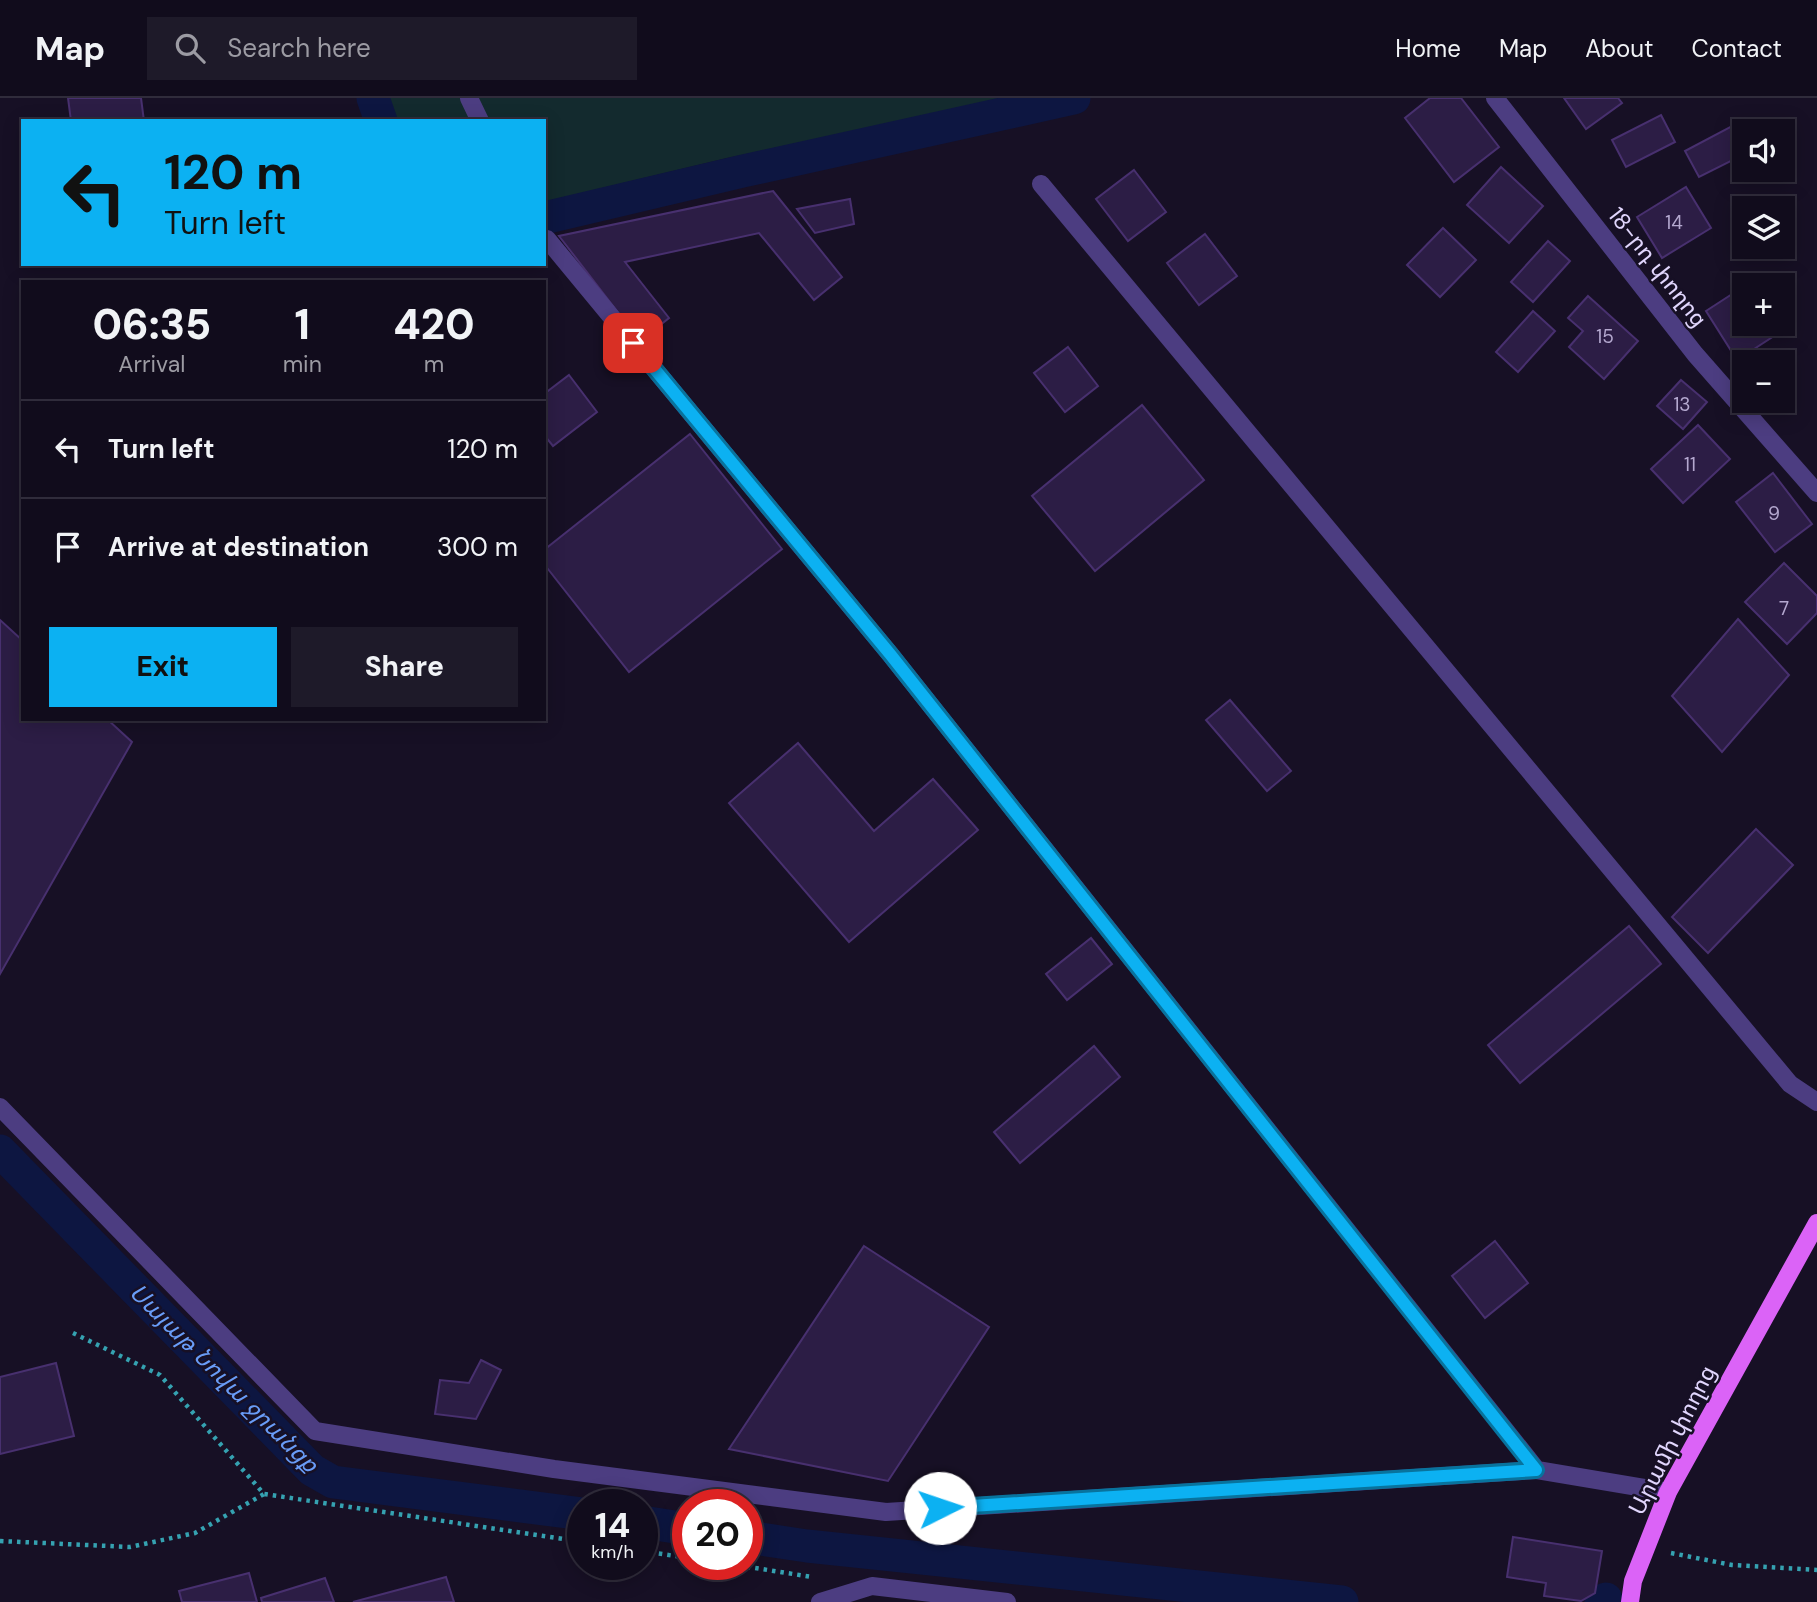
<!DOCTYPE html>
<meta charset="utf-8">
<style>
body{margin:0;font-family:"DM Sans","Noto Sans Armenian",sans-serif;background:#1e1a29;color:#f1f3f6;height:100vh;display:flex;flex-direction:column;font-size:26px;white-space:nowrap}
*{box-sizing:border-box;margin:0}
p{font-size:23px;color:#9c9ba3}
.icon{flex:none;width:38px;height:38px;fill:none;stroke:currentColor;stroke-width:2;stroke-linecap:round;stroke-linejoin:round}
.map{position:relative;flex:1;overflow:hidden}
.drawer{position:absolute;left:21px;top:182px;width:525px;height:441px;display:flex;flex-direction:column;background:#110c1c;border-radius:0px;box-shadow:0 4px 18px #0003,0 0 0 2px #302c3b}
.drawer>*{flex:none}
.top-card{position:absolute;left:21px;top:21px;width:525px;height:147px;border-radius:0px;box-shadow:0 4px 18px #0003,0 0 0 2px #302c3b;background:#0cb1f2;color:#111;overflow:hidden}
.fabs{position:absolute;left:1732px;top:21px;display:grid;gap:14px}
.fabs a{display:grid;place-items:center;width:63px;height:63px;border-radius:0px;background:#110c1c;box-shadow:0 4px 18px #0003,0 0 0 2px #302c3b;font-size:35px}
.speed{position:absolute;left:567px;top:1391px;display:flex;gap:14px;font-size:35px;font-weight:700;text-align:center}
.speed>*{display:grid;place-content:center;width:91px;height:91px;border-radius:50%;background:#110c1c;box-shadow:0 4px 18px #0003,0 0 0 2px #302c3b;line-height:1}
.speed small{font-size:18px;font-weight:400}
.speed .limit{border:10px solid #d22;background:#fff;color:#111}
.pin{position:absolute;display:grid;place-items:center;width:60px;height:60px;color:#fff;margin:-30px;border-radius:14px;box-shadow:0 4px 10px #0006}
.me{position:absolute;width:77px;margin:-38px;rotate:86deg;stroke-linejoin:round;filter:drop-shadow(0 0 5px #0008)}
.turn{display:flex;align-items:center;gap:24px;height:147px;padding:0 28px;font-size:32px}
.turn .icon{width:91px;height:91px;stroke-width:2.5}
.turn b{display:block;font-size:49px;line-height:60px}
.eta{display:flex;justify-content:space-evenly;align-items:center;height:119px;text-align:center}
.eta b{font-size:42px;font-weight:800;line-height:49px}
.cta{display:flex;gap:14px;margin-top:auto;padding:14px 28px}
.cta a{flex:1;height:80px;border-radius:0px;background:#0cb1f2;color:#111;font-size:28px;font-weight:800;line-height:80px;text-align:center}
.cta a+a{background:#1e1a29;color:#f1f3f6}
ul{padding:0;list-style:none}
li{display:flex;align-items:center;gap:21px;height:98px;padding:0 28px;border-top:2px solid #302c3b}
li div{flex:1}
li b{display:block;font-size:26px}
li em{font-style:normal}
header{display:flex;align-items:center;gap:42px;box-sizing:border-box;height:98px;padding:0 35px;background:#110c1c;border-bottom:2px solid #302c3b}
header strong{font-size:33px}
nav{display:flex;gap:38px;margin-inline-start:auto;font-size:24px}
.search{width:490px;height:63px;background:#1e1a29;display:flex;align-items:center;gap:18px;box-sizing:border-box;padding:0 24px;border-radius:0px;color:#9c9ba3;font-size:26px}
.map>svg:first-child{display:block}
.green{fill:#132a2e}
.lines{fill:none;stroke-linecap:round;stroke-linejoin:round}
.canal{stroke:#0d1641;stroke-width:33}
.building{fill:#2c1d45;stroke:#48306f;stroke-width:2}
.path{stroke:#35a2b1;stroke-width:4.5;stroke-dasharray:3.5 5;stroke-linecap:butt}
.minor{stroke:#4c3d81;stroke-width:18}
.major{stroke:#db63f7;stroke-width:18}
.route-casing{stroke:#08739d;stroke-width:18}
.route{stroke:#0cb1f2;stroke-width:12}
.labels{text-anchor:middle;stroke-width:5;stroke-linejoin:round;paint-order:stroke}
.number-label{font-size:19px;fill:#b4a8cf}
.street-label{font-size:23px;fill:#e1d6fd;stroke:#171025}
.water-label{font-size:24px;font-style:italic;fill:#699cf7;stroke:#171025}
</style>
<header>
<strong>Map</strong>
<div class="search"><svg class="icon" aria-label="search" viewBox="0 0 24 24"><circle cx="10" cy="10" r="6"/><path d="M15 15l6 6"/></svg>Search here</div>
<nav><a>Home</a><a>Map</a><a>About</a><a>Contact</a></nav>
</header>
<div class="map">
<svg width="1817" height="1504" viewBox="0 0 1817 1504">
<rect width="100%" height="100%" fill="#171025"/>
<path class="green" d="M388,0H1010L727,60L544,104V23H395Z"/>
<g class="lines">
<g class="canal">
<path d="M373,0L381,23"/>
<path d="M544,120L743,73L1074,0"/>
<path d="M0,1053L312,1372L333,1384L583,1416"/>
<path d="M642,1424L688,1431"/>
<path d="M747,1439L807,1448L1342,1504"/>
<path d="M1601,1504L1606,1501"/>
</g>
</g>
<g class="building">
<path d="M68,0H141L144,23H71Z"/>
<path d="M1430,0H1461L1499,49L1454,84L1405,20Z"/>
<path d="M1564,0H1618L1622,5L1586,31Z"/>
<path d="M1661,17L1675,44L1626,69L1612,42Z"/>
<path d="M1734,27L1745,48V56L1699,79L1685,53Z"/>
<path d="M1501,69L1543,108L1509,145L1467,107Z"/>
<path d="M1134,72L1166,114L1128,143L1096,101Z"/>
<path d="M1686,89L1711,130L1662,160L1637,119Z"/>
<path d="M773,93L842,179L814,202L759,135L625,164L669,220L640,243L559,138Z"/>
<path d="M850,101L854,126L815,135L797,111Z"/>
<path d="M1443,130L1476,162L1440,199L1407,167Z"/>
<path d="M1205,136L1237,178L1199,207L1167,165Z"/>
<path d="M1548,143L1570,163L1533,204L1511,184Z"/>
<path d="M1743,189L1745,226H1766L1774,238L1737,262L1706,213Z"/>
<path d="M1588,198L1638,243L1604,281L1569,249L1583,233L1568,220Z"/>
<path d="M1533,213L1555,233L1518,274L1496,254Z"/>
<path d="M1068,249L1098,288L1065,314L1034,275Z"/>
<path d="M569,277L597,314L553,348L544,337V296Z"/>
<path d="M1681,282L1707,304L1683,331L1657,308Z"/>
<path d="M1142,307L1204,382L1095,473L1032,398Z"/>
<path d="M1698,327L1730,361L1683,405L1651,371Z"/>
<path d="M690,336L782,451L629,574L544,466V452Z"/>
<path d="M1773,375L1812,426L1775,454L1736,404Z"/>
<path d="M1784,465L1817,498V515L1787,546L1745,504Z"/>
<path d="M1738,521L1789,577L1722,654L1672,598Z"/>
<path d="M0,522L23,543V621H107L132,644L0,876Z"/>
<path d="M1230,602L1291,673L1267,693L1206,622Z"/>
<path d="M798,645L874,733L933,681L978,732L849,844L729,705Z"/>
<path d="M1756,731L1793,767L1708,855L1672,819Z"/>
<path d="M1629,828L1661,866L1520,985L1488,947Z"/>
<path d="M1091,840L1112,866L1067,902L1046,876Z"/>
<path d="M1094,948L1120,979L1020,1065L994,1034Z"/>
<path d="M1495,1143L1528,1185L1485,1220L1452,1178Z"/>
<path d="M864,1148L989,1229L888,1383L729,1351Z"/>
<path d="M481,1262L501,1272L476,1321L435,1316L440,1282L469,1285Z"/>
<path d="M56,1265L74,1338L0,1356V1279Z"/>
<path d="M1513,1439L1602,1453L1595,1495L1581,1503L1544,1498L1546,1485L1507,1479Z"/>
<path d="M249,1475L257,1504H182L179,1493Z"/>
<path d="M446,1479L454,1504H353Z"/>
<path d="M325,1480L334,1504H262L261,1500Z"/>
</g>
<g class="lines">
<g class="path">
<path d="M73,1235L160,1277L264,1396L583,1444"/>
<path d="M0,1443L130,1449L195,1435L264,1396"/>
<path d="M642,1453L688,1460"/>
<path d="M1671,1455L1732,1467L1817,1472"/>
<path d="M730,1466L812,1479"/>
</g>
<g class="minor">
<path d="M469,0L480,23"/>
<path d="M1495,0L1695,256L1817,395"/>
<path d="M1041,86L1790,986L1817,1004"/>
<path d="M547,141L890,556L1537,1372L1668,1394"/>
<path d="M0,1009L315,1333L554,1371L886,1414L1537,1372"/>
<path d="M820,1504L872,1488L1007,1504"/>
</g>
<path class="major" d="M1630,1504L1633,1483L1668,1394L1817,1125"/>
</g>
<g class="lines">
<defs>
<path id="route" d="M633,245L890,556L1536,1372L940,1410"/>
</defs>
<use href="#route" class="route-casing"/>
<use href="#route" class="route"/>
</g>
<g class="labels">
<g class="number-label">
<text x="1674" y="131">14</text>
<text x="1605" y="245">15</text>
<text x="1682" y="313">13</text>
<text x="1690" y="373">11</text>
<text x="1774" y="422">9</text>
<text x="1784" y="517">7</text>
</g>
<g class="street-label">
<text transform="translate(1658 169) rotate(52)" y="8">18-րդ փողոց</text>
<text transform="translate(1672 1342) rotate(-63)" y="8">Արամի փողոց</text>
</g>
<g class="water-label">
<text transform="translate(224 1280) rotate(45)" y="8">Սայաթ Նովա ջրանցք</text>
</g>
</g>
</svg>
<div class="fabs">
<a><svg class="icon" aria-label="sound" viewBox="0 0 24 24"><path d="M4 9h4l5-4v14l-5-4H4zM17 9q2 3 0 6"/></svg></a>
<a><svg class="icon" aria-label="layers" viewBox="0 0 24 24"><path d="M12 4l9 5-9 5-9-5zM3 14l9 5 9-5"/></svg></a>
<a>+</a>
<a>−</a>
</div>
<div class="speed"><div>14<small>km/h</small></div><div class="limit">20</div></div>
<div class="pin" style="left:633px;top:245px;background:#d93025"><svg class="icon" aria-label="arrive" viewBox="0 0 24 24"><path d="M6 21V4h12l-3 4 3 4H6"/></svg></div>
<svg class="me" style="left:940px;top:1410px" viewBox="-20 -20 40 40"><circle r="19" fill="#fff"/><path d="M0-13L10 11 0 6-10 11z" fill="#0cb1f2"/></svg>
<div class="top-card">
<div class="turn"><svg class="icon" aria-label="left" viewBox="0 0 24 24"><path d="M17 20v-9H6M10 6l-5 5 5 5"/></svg><div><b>120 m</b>Turn left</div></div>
</div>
<section class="drawer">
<div class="eta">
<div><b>06:35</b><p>Arrival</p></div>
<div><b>1</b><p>min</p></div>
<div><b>420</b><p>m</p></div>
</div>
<ul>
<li><svg class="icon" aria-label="left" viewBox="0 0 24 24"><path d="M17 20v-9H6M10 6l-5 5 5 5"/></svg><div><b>Turn left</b></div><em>120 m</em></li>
<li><svg class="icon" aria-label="arrive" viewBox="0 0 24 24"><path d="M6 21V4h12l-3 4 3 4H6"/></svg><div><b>Arrive at destination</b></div><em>300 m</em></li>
</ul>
<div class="cta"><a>Exit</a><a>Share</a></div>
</section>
</div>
